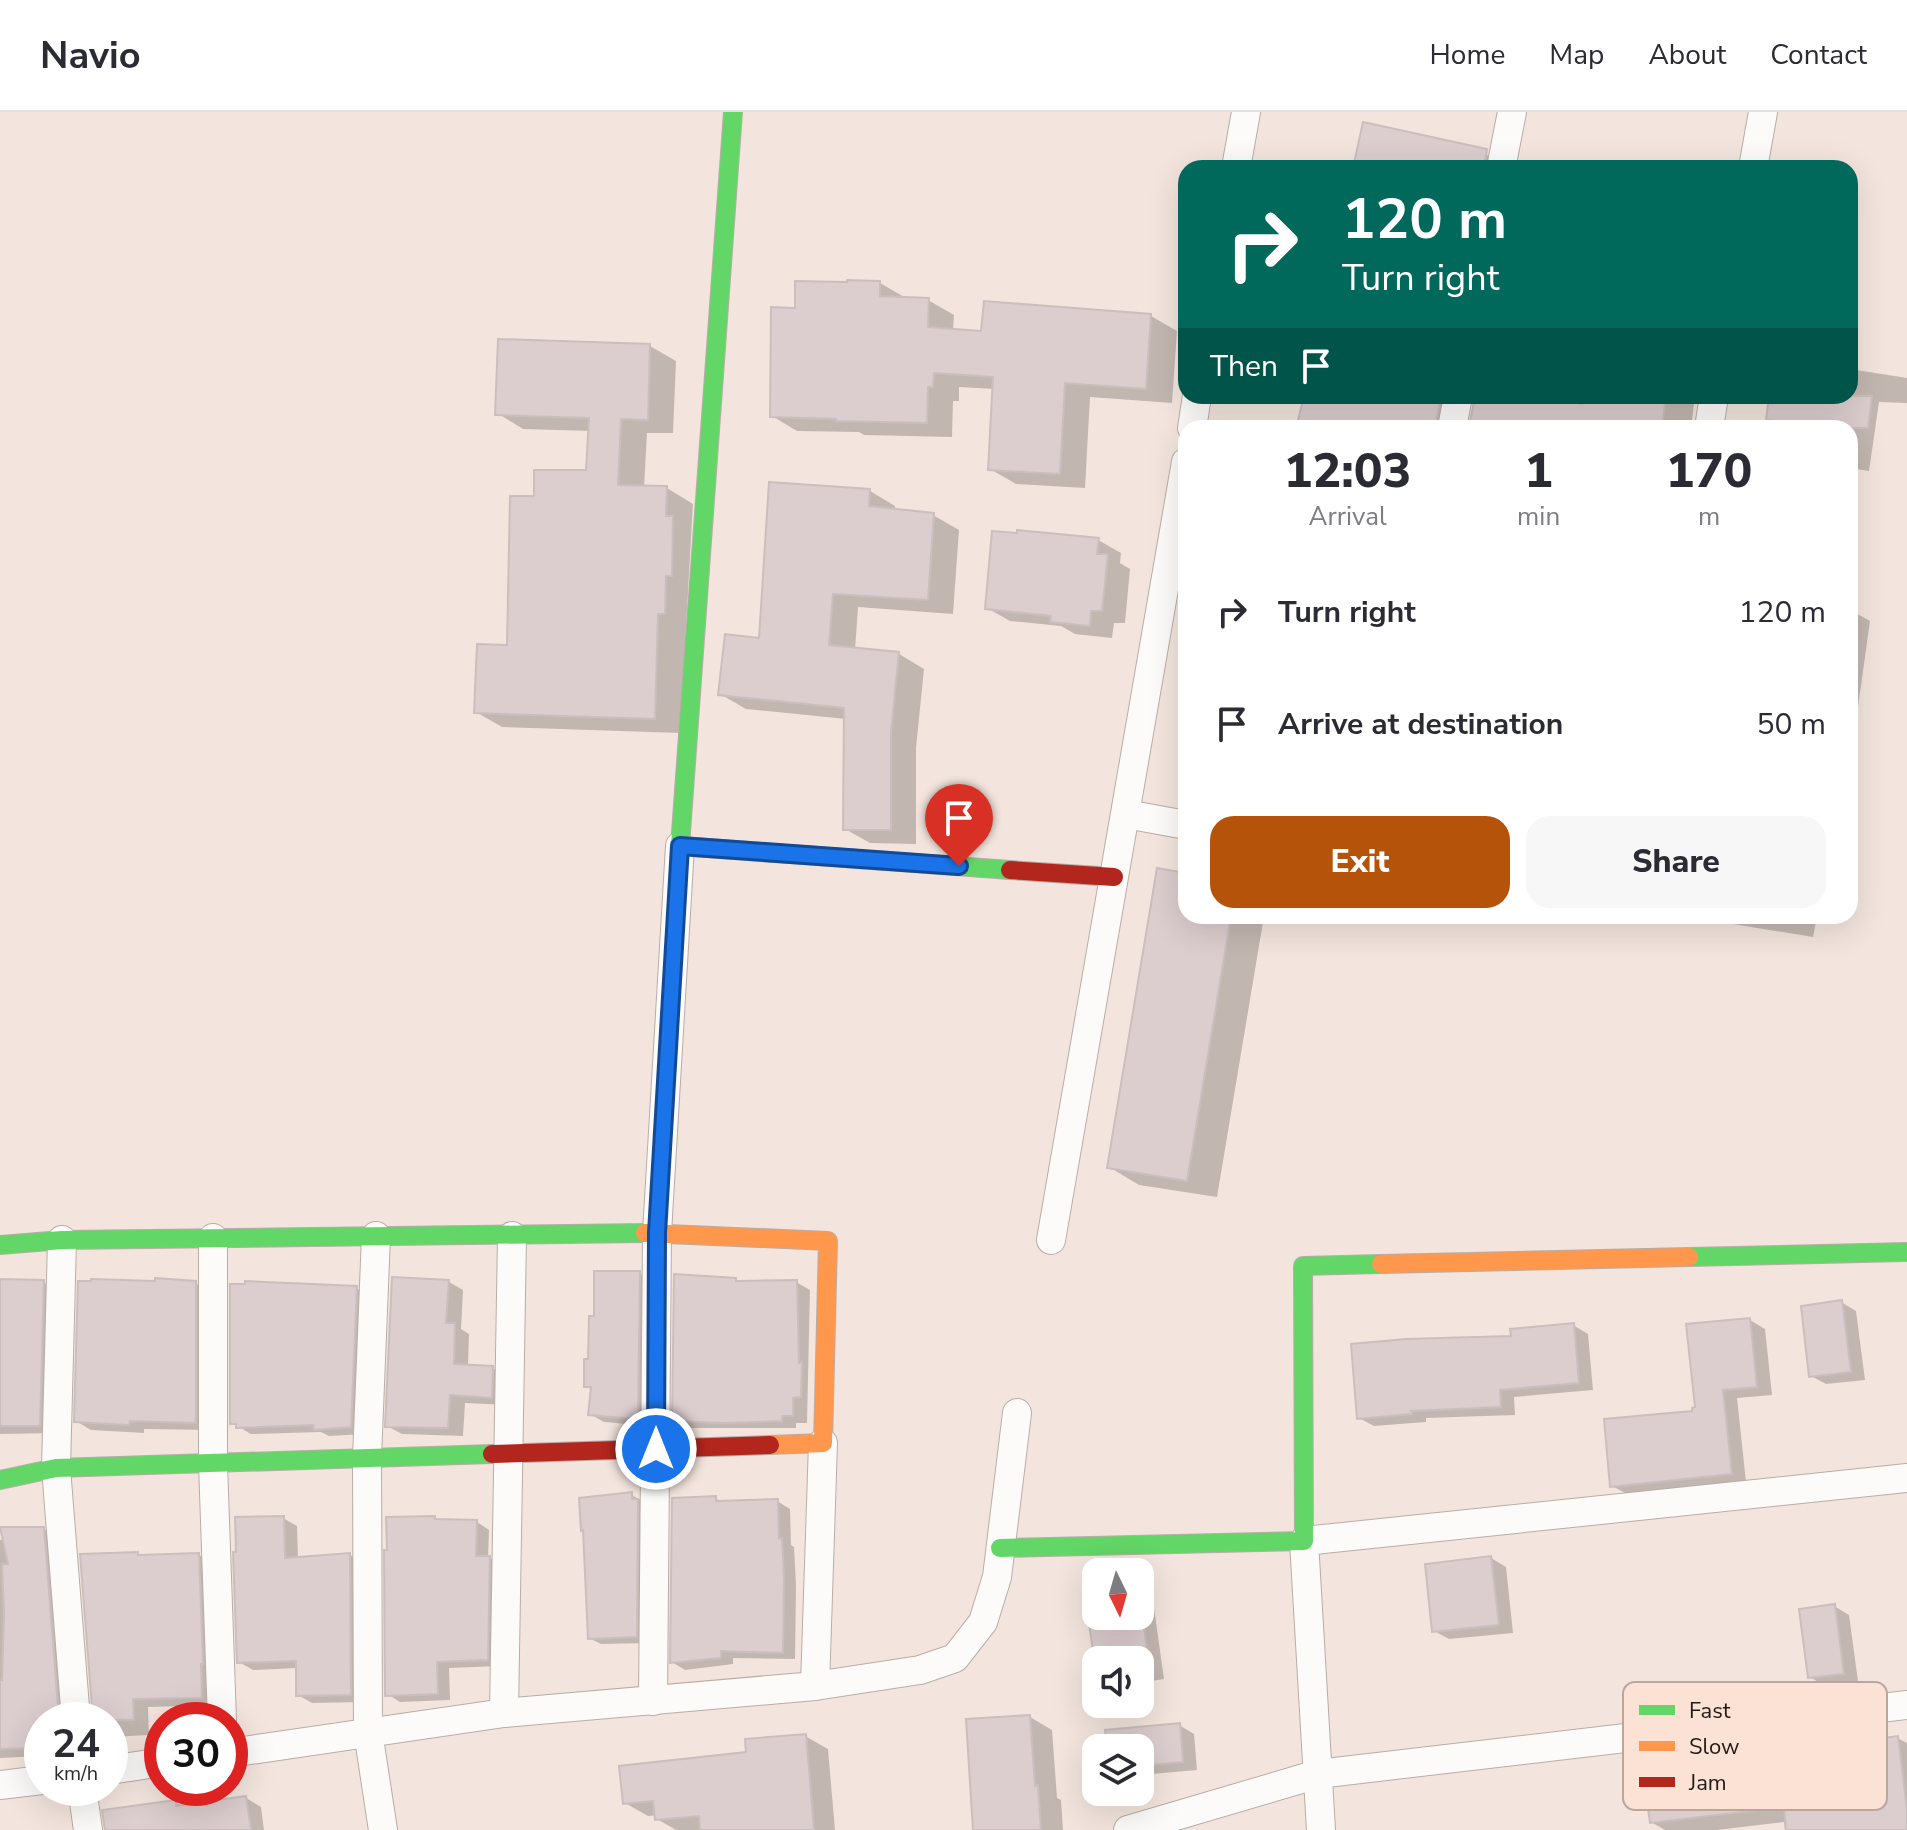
<!DOCTYPE html>
<style>
body{margin:0;font-family:"Nunito Sans",sans-serif;background:#f7f7f7;color:#2b2b33;height:100vh;display:flex;flex-direction:column;font-size:30px;white-space:nowrap}
*{box-sizing:border-box;margin:0}
p{font-size:26px;color:#7c7c81}
.icon{flex:none;width:44px;height:44px;fill:none;stroke:currentColor;stroke-width:2;stroke-linecap:round;stroke-linejoin:round}
.map{position:relative;flex:1;overflow:hidden}
.sheet{position:absolute;left:1178px;top:308px;width:680px;height:504px;display:flex;flex-direction:column;background:#fff;border-radius:24px;box-shadow:0 8px 32px #0002}
.sheet>*{flex:none}
.top-card{position:absolute;left:1178px;top:48px;width:680px;height:244px;border-radius:24px;box-shadow:0 8px 32px #0002;background:#00695c;color:#fff;overflow:hidden}
.needle{width:52px;rotate:175deg}
.buttons{position:absolute;left:1082px;top:1446px;display:grid;gap:16px}
.buttons a{display:grid;place-items:center;width:72px;height:72px;border-radius:16px;background:#fff;box-shadow:0 8px 32px #0002;font-size:40px}
.speed{position:absolute;left:24px;top:1590px;display:flex;gap:16px;font-size:40px;font-weight:700;text-align:center}
.speed>*{display:grid;place-content:center;width:104px;height:104px;border-radius:50%;background:#fff;box-shadow:0 8px 32px #0002;line-height:1}
.speed small{font-size:20px;font-weight:400}
.speed .limit{border:12px solid #d22;background:#fff;color:#111}
.pin{position:absolute;display:grid;place-items:center;width:68px;height:68px;color:#fff;margin:-82px -34px;border-radius:50% 50% 50% 0;rotate:-45deg;box-shadow:0 0 8px #0007}
.pin .icon{rotate:45deg}
.me{position:absolute;width:88px;margin:-44px;rotate:0deg;stroke-linejoin:round;filter:drop-shadow(0 0 6px #0008)}
.turn{display:flex;align-items:center;gap:28px;height:168px;padding:0 32px;font-size:36px}
.turn .icon{width:104px;height:104px;stroke-width:2.5}
.turn b{display:block;font-size:56px;line-height:68px}
.then{display:flex;align-items:center;height:76px;padding:0 32px;background:#0003;gap:16px;font-size:30px}
.eta{display:flex;justify-content:space-evenly;align-items:center;height:136px;text-align:center}
.eta b{font-size:48px;font-weight:800;line-height:56px}
.action{display:flex;gap:16px;margin-top:auto;padding:16px 32px}
.action a{flex:1;height:92px;border-radius:24px;background:#b45309;color:#fff;font-size:32px;font-weight:800;line-height:92px;text-align:center}
.action a+a{background:#f7f7f7;color:#2b2b33}
ul{padding:0;list-style:none}
li{display:flex;align-items:center;gap:24px;height:112px;padding:0 32px}
li div{flex:1}
li b{display:block;font-size:30px}
li em{font-style:normal}
header{display:flex;align-items:center;gap:48px;box-sizing:border-box;height:112px;padding:0 40px;background:#fff;border-bottom:2px solid #e1e1e2}
header strong{font-size:38px}
nav{display:flex;gap:44px;margin-inline-start:auto;font-size:28px}
.map>svg:first-child{display:block}
.shadow{fill:#0003}
.building{fill:#dccdce;stroke:#cabfbe;stroke-width:2}
.lines{fill:none;stroke-linecap:round;stroke-linejoin:round}
.street-casing{stroke:#b8ada7;stroke-width:30}
.fast-casing{stroke:#b8ada7;stroke-width:20}
.slow-casing{stroke:#b8ada7;stroke-width:20}
.jam-casing{stroke:#b8ada7;stroke-width:20}
.street{stroke:#fdfbfa;stroke-width:28}
.fast{stroke:#63d668;stroke-width:18}
.slow{stroke:#ff974d;stroke-width:18}
.jam{stroke:#b3261e;stroke-width:18}
.route-casing{stroke:#114b97;stroke-width:20}
.route{stroke:#1a73e8;stroke-width:14}
.key{fill:#fbe2d5;stroke:#baa69b;stroke-width:2}
.key-label{font-size:22px;fill:#221915}
</style>
<header>
<strong>Navio</strong>
<nav><a>Home</a><a>Map</a><a>About</a><a>Contact</a></nav>
</header>
<div class="map">
<svg width="1907" height="1718" viewBox="0 0 1907 1718">
<rect width="100%" height="100%" fill="#f3e5dd"/>
<g class="shadow">
<path d="M1476,37L1503,52L1502,56H1355Z"/>
<path d="M880,171L906,186L928,188L954,203L953,219L983,221L1151,204L1177,219L1172,291L1090,285L1085,376L1016,372L990,357L994,277L959,275V289H953L952,325L864,323L859,320L797,319L772,304L797,198Z"/>
<path d="M650,234L676,249L673,321H647L644,376H667L693,392L680,621L502,615L476,600L509,535L536,386L588,360L591,319L523,317L497,301Z"/>
<path d="M1850,257L1907,266V291L1879,290L1869,359L1850,356V316H1778V311L1768,306L1771,284H1850Z"/>
<path d="M1306,284H1695L1691,316H1471L1477,285L1472,289L1468,297L1465,316H1299Z"/>
<path d="M870,379L895,394V399L933,403L959,418L953,502L858,495L855,538L899,542L924,557L916,636V732L870,731L845,717L846,607L746,597L720,582Z"/>
<path d="M1098,428L1121,441L1120,451L1130,457L1125,511H1114L1112,526L1075,522L1061,514L1010,509L987,496Z"/>
<path d="M1850,498L1870,509L1855,616L1858,617L1850,648Z"/>
<path d="M1186,763V804H1264L1217,1085L1139,1073L1109,1055Z"/>
<path d="M1715,804H1817L1813,825L1727,811Z"/>
<path d="M639,1161L653,1169L651,1314L604,1310L590,1302L592,1278L586,1274L596,1206Z"/>
<path d="M736,1168L741,1171L796,1170L810,1178L807,1311H796V1316H689L674,1308Z"/>
<path d="M0,1169L43,1170L58,1179L55,1321L0,1322Z"/>
<path d="M449,1170L463,1178L461,1217L469,1222L468,1254L492,1256L507,1264V1293L465,1291L463,1324L402,1322L387,1314Z"/>
<path d="M195,1171L210,1180V1318L144,1317V1321L91,1318L76,1309Z"/>
<path d="M356,1176L370,1184L364,1322L329,1324L321,1320L251,1322L232,1311Z"/>
<path d="M1841,1190L1856,1199L1865,1268L1826,1272L1811,1264Z"/>
<path d="M1750,1208L1765,1217L1772,1283L1737,1286L1746,1370L1627,1382L1612,1374L1694,1301Z"/>
<path d="M1573,1213L1588,1222L1593,1278L1514,1285L1515,1303L1426,1306V1310L1374,1314L1359,1306L1513,1226Z"/>
<path d="M631,1383L643,1389L648,1531L601,1532L589,1526Z"/>
<path d="M715,1386L724,1391L777,1389L790,1397L791,1433L794,1435L796,1473L795,1547L733,1546V1552L685,1558L672,1550Z"/>
<path d="M283,1406L297,1414L298,1447L350,1443L364,1451V1590L312,1591L298,1583V1556L253,1558L239,1550Z"/>
<path d="M435,1406L440,1409L477,1410L489,1418L488,1445L502,1453L500,1554L449,1556L450,1588L400,1590L387,1582Z"/>
<path d="M43,1417L58,1425L73,1608H42V1644L0,1646V1428Z"/>
<path d="M137,1442L141,1445L199,1443L214,1452L217,1593L148,1595L149,1623L110,1625V1608H95Z"/>
<path d="M1491,1446L1506,1455L1513,1521L1449,1527L1434,1519Z"/>
<path d="M1140,1488L1154,1496L1164,1567L1140,1571V1548H1097L1089,1495L1096,1494V1504H1140Z"/>
<path d="M1834,1494L1849,1503L1858,1569L1825,1574L1810,1565Z"/>
<path d="M1030,1605L1052,1618L1057,1686L1061,1688L1063,1718H975Z"/>
<path d="M1179,1613L1194,1622L1197,1658L1152,1662L1140,1655V1636H1136Z"/>
<path d="M805,1624L828,1637L835,1718H676L657,1707V1703L648,1704L625,1691L748,1642Z"/>
<path d="M1897,1626L1907,1631V1718H1785L1784,1710L1717,1718H1665L1651,1710Z"/>
<path d="M246,1686L261,1695L264,1718H124L175,1690L184,1695Z"/>
</g>
<g class="building">
<path d="M1363,10L1487,37L1484,56H1353Z"/>
<path d="M847,168L880,169V184L929,186L928,215L981,219L984,189L1151,202L1146,277L1065,271L1060,362L988,358L993,265L934,261L933,275H928L927,311L836,309V307L770,305L771,195L795,196V169L847,170Z"/>
<path d="M498,227L650,232L648,308L621,307L618,373L667,374L666,404H673L672,464H666L665,502H658L655,607L474,601L477,532L507,533L510,384H534V358H586L589,306L495,303Z"/>
<path d="M1304,284H1441L1435,316H1296Z"/>
<path d="M1475,284H1546L1582,292L1583,284H1666L1662,316H1469Z"/>
<path d="M1769,284H1872L1868,316H1776L1777,309L1766,308Z"/>
<path d="M769,370L870,377L869,394L934,401L928,488L833,482L829,533L899,540L891,620V718H843L844,596L718,583L725,522L759,526Z"/>
<path d="M1017,418L1099,426L1097,442H1108L1102,499H1091L1090,514L1050,510L1051,504L985,497L992,419L1017,421Z"/>
<path d="M1157,756L1186,761V804H1231L1187,1069L1107,1056Z"/>
<path d="M594,1159H640L638,1307L588,1303L591,1275H584V1247H588L589,1204H594Z"/>
<path d="M674,1162L736,1166V1169L797,1168L799,1251L802,1250L801,1285L793,1286V1304H782V1309L725,1311L672,1309Z"/>
<path d="M392,1165L449,1168L446,1211H455L454,1252L493,1254L492,1286L450,1283L448,1316L385,1315Z"/>
<path d="M155,1166L196,1169V1311L130,1309L129,1313L74,1310L78,1169H91V1167L155,1169Z"/>
<path d="M0,1167L44,1168L40,1314H0Z"/>
<path d="M245,1169L357,1174L351,1315L314,1318L313,1313L236,1316V1312H230V1172H245Z"/>
<path d="M1842,1188L1851,1260L1809,1265L1801,1194Z"/>
<path d="M1750,1206L1757,1275L1723,1278L1732,1362L1610,1375L1604,1307L1692,1299V1296L1695,1295L1686,1212Z"/>
<path d="M1574,1211L1579,1271L1500,1278L1501,1295L1411,1299L1412,1302L1357,1307L1351,1232L1406,1227L1511,1224L1510,1217Z"/>
<path d="M632,1380V1387H638L637,1525L588,1527L583,1418L581,1419L579,1386Z"/>
<path d="M716,1384V1389L778,1387L779,1426H782L784,1465L783,1541L721,1539V1546L670,1551L672,1386Z"/>
<path d="M284,1404L285,1446L350,1441L351,1583L296,1584V1549L237,1551L233,1440H236L235,1405Z"/>
<path d="M435,1404V1407L477,1408L476,1444H490L488,1548L437,1550L438,1582L385,1584L384,1438H387L386,1405Z"/>
<path d="M0,1415H44L59,1608H42V1636L0,1637V1568H2L4,1502L2,1452H8Z"/>
<path d="M138,1440V1443L199,1441L203,1552H201L202,1586L133,1587L134,1608H93L80,1442Z"/>
<path d="M1491,1444L1499,1513L1432,1520L1425,1452Z"/>
<path d="M1140,1486L1150,1559L1140,1561V1548H1096V1558L1086,1493L1096,1492V1504H1140Z"/>
<path d="M1835,1492L1844,1562L1808,1566L1799,1497Z"/>
<path d="M1030,1603L1035,1674L1038,1673L1041,1718H973L966,1607Z"/>
<path d="M1180,1611L1183,1650L1140,1654V1636H1107L1105,1618Z"/>
<path d="M806,1622L814,1718H700L699,1704L655,1708L653,1689L623,1692L619,1654L746,1640L745,1627Z"/>
<path d="M1898,1624L1907,1698V1718H1786L1784,1695L1650,1711L1642,1655Z"/>
<path d="M246,1684L251,1718H105L102,1698L176,1688V1694Z"/>
</g>
<g class="lines">
<defs>
<g id="street">
<path d="M1236,56L1246,0"/>
<path d="M1501,56L1512,0"/>
<path d="M1753,56L1763,0"/>
<path d="M1192,316L1197,284"/>
<path d="M1452,316L1458,284"/>
<path d="M1709,316L1714,284"/>
<path d="M1126,702L1186,713"/>
<path d="M376,1124L367,1346L368,1620L383,1718"/>
<path d="M213,1126V1352L222,1608"/>
<path d="M62,1128L56,1356L76,1608"/>
<path d="M1051,1128L1186,350"/>
<path d="M815,1574L920,1558L955,1546L983,1510L997,1465L1017,1301"/>
<path d="M653,1589L657,1121L680,734"/>
<path d="M504,1601L512,1124"/>
<path d="M230,1641L504,1601L815,1574L823,1331"/>
<path d="M110,1658L162,1650"/>
<path d="M0,1673L42,1668"/>
<path d="M82,1676L88,1718"/>
<path d="M1128,1718L1318,1662L1907,1593"/>
<path d="M1321,1718L1304,1429L1907,1366"/>
</g>
<g id="fast">
<path d="M733,0L680,734L1010,758"/>
<path d="M0,1133L62,1128L645,1121"/>
<path d="M1689,1145L1907,1140"/>
<path d="M0,1368L56,1356L492,1342"/>
<path d="M1000,1436L1304,1429L1303,1154L1381,1152"/>
</g>
<g id="slow">
<path d="M645,1121L828,1129L823,1331L770,1333"/>
<path d="M1381,1152L1689,1145"/>
</g>
<g id="jam">
<path d="M1010,758L1114,765"/>
<path d="M492,1342L770,1333"/>
</g>
</defs>
<use href="#street" class="street-casing"/>
<use href="#fast" class="fast-casing"/>
<use href="#slow" class="slow-casing"/>
<use href="#jam" class="jam-casing"/>
<use href="#street" class="street"/>
<use href="#fast" class="fast"/>
<use href="#slow" class="slow"/>
<use href="#jam" class="jam"/>
</g>
<g class="lines">
<defs>
<path id="route" d="M656,1337L657,1121L680,734L959,754"/>
</defs>
<use href="#route" class="route-casing"/>
<use href="#route" class="route"/>
</g>
<rect x="1623" y="1570" width="264" height="128" rx="12" class="key"/>
<rect x="1639" y="1593" width="36" height="10" fill="#63d668"/>
<rect x="1639" y="1629" width="36" height="10" fill="#ff974d"/>
<rect x="1639" y="1665" width="36" height="10" fill="#b3261e"/>
<g class="key-label">
<text x="1689" y="1606">Fast</text>
<text x="1689" y="1642">Slow</text>
<text x="1689" y="1678">Jam</text>
</g>
</svg>
<div class="buttons">
<a><svg class="needle" viewBox="-14 -14 28 28"><path d="M0-13l5 13h-10z" fill="#e53935"/><path d="M0 13l5-13h-10z" fill="#7c7c81"/></svg></a>
<a><svg class="icon" aria-label="sound" viewBox="0 0 24 24"><path d="M4 9h4l5-4v14l-5-4H4zM17 9q2 3 0 6"/></svg></a>
<a><svg class="icon" aria-label="layers" viewBox="0 0 24 24"><path d="M12 4l9 5-9 5-9-5zM3 14l9 5 9-5"/></svg></a>
</div>
<div class="speed"><div>24<small>km/h</small></div><div class="limit">30</div></div>
<div class="pin" style="left:959px;top:754px;background:#d93025"><svg class="icon" aria-label="arrive" viewBox="0 0 24 24"><path d="M6 21V4h12l-3 4 3 4H6"/></svg></div>
<svg class="me" style="left:656px;top:1337px" viewBox="-20 -20 40 40"><circle r="17" fill="#1a73e8" stroke="#fff" stroke-width="3"/><path d="M0-11L8 9 0 5-8 9z" fill="#fff"/></svg>
<div class="top-card">
<div class="turn"><svg class="icon" aria-label="right" viewBox="0 0 24 24"><path d="M7 20v-9h11M14 6l5 5-5 5"/></svg><div><b>120 m</b>Turn right</div></div>
<div class="then">Then<svg class="icon" aria-label="arrive" viewBox="0 0 24 24"><path d="M6 21V4h12l-3 4 3 4H6"/></svg></div>
</div>
<section class="sheet">
<div class="eta">
<div><b>12:03</b><p>Arrival</p></div>
<div><b>1</b><p>min</p></div>
<div><b>170</b><p>m</p></div>
</div>
<ul>
<li><svg class="icon" aria-label="right" viewBox="0 0 24 24"><path d="M7 20v-9h11M14 6l5 5-5 5"/></svg><div><b>Turn right</b></div><em>120 m</em></li>
<li><svg class="icon" aria-label="arrive" viewBox="0 0 24 24"><path d="M6 21V4h12l-3 4 3 4H6"/></svg><div><b>Arrive at destination</b></div><em>50 m</em></li>
</ul>
<div class="action"><a>Exit</a><a>Share</a></div>
</section>
</div>
